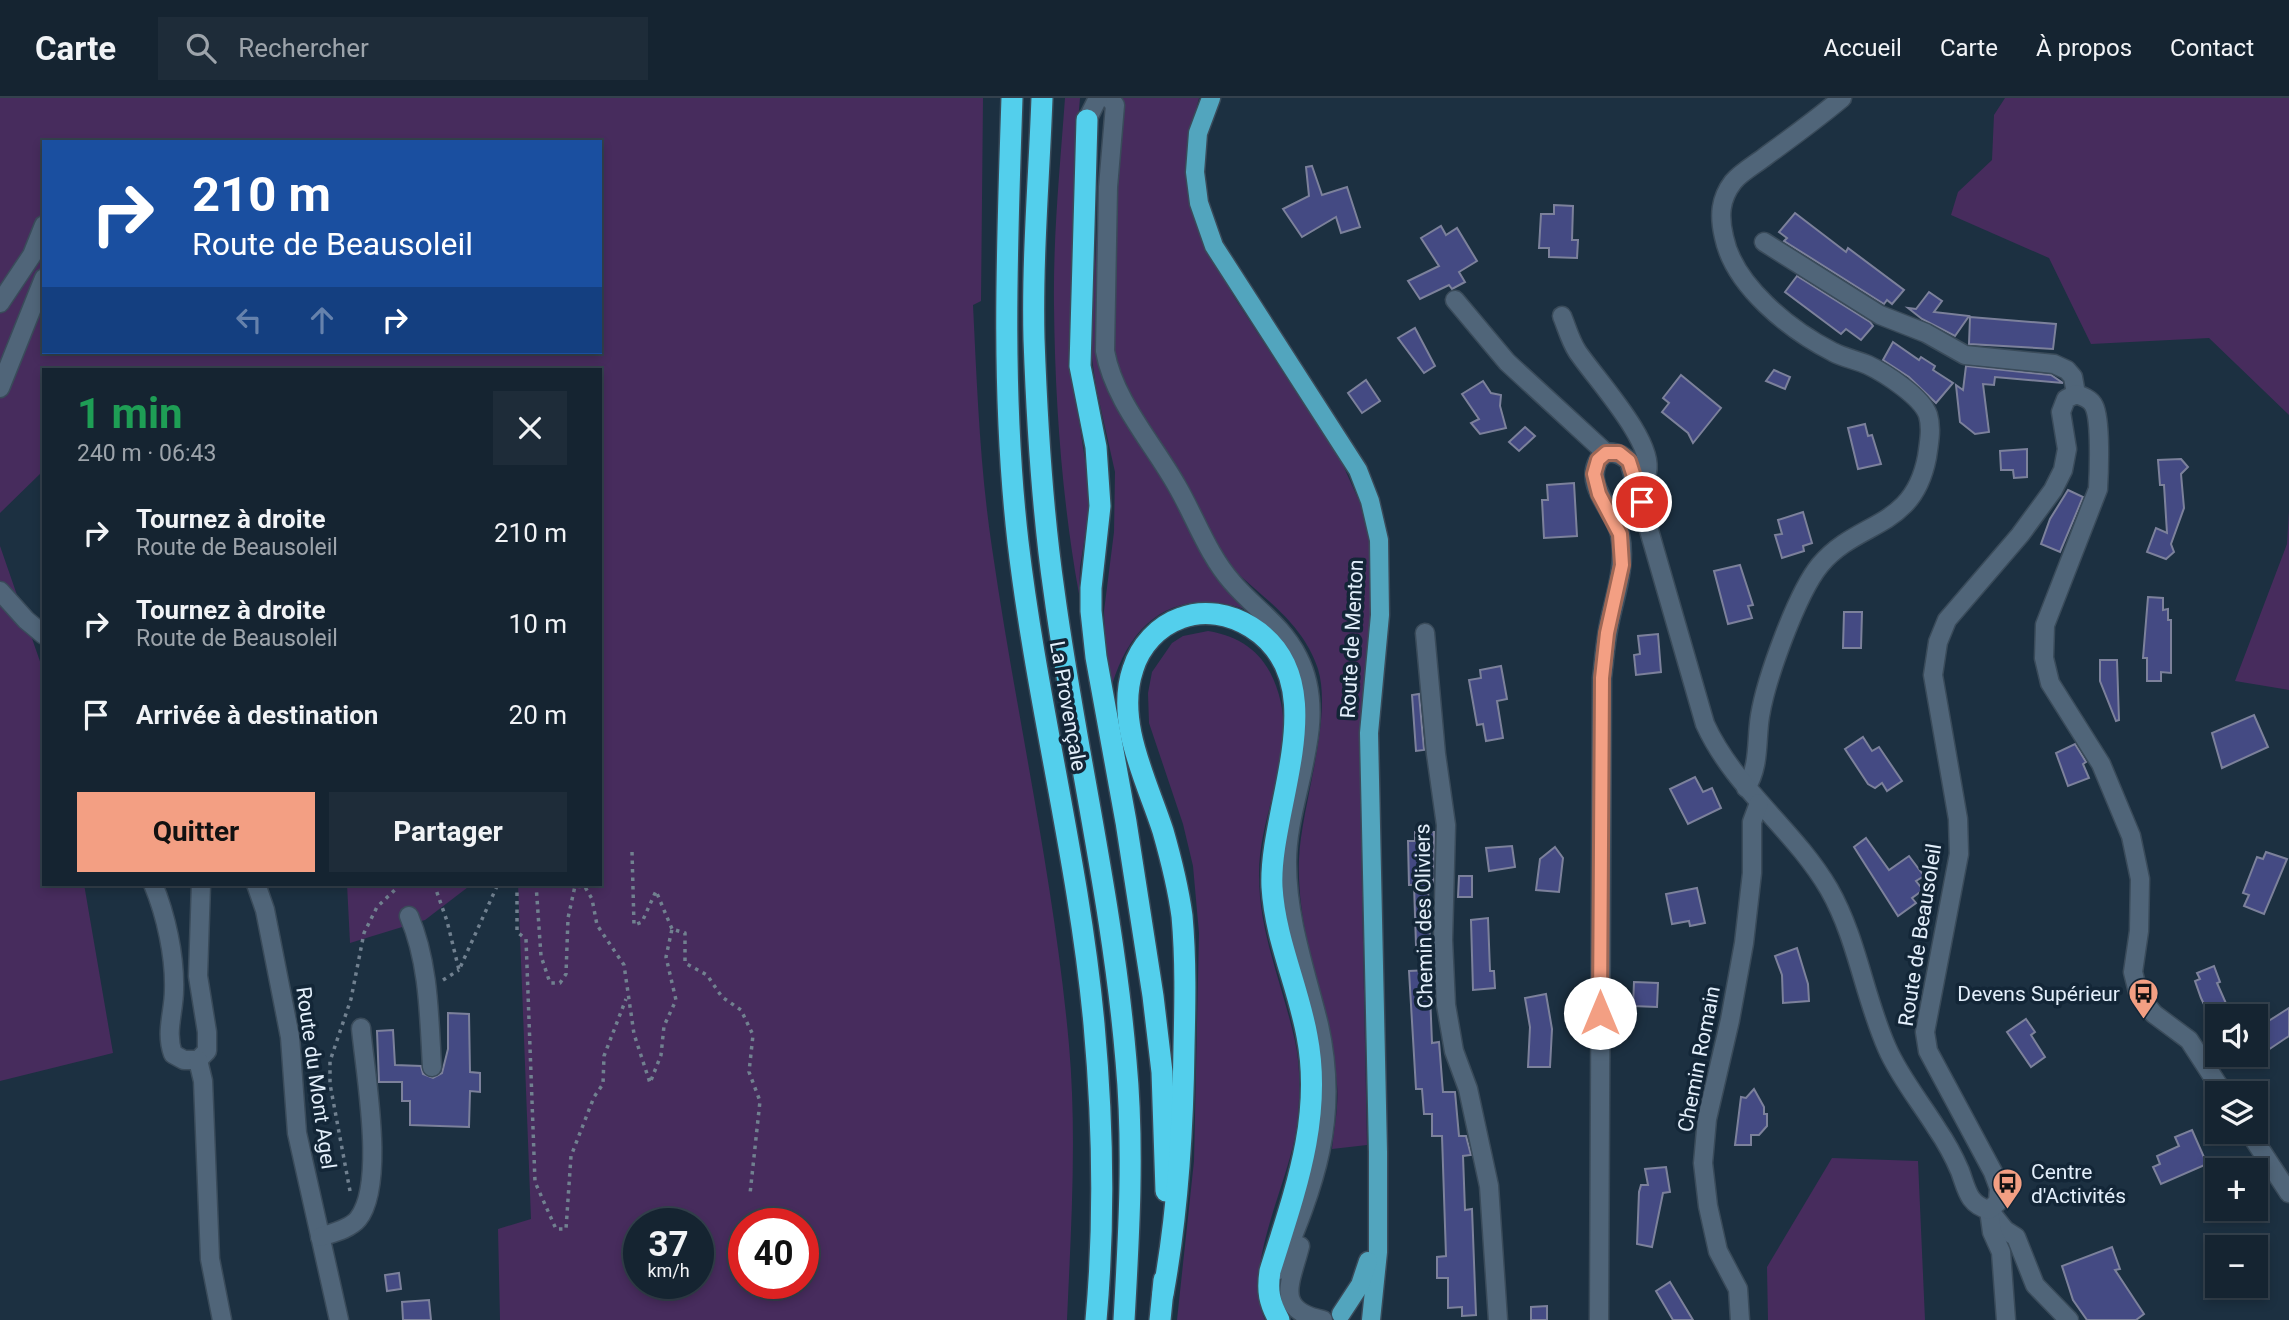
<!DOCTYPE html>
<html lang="fr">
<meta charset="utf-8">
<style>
body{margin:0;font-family:Roboto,sans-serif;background:#1e2c39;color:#f1f3f6;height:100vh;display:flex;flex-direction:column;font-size:26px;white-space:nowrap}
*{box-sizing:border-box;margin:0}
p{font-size:23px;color:#9da4ab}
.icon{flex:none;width:38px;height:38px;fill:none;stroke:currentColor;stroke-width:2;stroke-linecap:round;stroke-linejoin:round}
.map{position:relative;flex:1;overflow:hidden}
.sheet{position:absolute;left:42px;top:270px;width:560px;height:518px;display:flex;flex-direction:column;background:#152431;border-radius:0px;box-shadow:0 4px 10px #0003,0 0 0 2px #34414d}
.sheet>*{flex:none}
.guide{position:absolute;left:42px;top:42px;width:560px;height:214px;border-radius:0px;box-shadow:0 4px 10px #0003,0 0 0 2px #34414d;background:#1a4fa0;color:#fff;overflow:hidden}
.controls{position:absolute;left:2205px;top:906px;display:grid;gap:14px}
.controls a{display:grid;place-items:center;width:63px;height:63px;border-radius:0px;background:#152431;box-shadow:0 4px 10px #0003,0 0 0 2px #34414d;font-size:35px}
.speed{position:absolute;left:623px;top:1110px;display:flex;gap:14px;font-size:35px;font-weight:700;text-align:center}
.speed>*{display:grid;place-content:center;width:91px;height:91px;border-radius:50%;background:#152431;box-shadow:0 4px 10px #0003,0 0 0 2px #34414d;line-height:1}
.speed small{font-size:18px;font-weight:400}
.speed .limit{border:10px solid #d22;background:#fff;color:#111}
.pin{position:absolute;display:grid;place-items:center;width:60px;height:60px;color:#fff;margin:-30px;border:4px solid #fff;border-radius:50%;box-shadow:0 2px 7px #0007}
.me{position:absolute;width:77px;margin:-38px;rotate:0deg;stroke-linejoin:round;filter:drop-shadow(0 0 5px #0008)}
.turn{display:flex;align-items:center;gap:24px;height:147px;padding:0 35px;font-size:32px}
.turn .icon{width:91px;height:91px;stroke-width:2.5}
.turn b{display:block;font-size:49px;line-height:60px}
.lanes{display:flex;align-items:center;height:66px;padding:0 35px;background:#0003;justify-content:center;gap:35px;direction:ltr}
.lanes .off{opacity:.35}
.round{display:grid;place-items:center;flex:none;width:74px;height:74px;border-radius:0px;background:#1e2c39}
.headline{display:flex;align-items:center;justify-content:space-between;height:119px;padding:0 35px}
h1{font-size:42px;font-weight:700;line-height:52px;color:#1e9e55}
.action{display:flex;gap:14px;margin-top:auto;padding:14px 35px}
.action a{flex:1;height:80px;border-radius:0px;background:#f39f83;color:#111;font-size:28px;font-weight:700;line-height:80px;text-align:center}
.action a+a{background:#1e2c39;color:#f1f3f6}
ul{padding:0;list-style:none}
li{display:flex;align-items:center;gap:21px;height:91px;padding:0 35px}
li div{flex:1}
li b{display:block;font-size:26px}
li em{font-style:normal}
header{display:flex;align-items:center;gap:42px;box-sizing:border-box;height:98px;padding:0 35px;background:#152431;border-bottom:2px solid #34414d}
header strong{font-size:33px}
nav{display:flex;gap:38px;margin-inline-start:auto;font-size:24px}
.search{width:490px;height:63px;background:#1e2c39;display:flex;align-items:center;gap:18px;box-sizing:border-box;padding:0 24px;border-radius:0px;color:#9da4ab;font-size:26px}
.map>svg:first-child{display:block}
.green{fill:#472c5d;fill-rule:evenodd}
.building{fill:#444a83;stroke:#7c819b;stroke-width:2}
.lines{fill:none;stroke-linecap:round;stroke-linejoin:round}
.minor-casing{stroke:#3a4b5a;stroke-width:21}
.major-casing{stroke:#3a4b5a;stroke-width:21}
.highway-casing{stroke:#3a4b5a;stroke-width:24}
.path{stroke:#718190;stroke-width:3.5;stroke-dasharray:3.5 5;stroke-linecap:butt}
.minor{stroke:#506579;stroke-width:18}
.major{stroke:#52a5be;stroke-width:18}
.highway{stroke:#53cfec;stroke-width:21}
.route-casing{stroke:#9e6755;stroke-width:18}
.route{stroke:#f39f83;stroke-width:12}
.labels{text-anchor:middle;stroke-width:7;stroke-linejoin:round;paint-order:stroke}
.street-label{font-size:21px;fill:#e3effb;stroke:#132637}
.poi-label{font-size:21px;fill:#e3effb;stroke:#132637;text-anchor:end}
</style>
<header>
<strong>Carte</strong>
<div class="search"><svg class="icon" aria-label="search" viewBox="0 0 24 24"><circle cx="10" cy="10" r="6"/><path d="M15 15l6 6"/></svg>Rechercher</div>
<nav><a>Accueil</a><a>Carte</a><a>À propos</a><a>Contact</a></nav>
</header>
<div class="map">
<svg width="2289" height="1222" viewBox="0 0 2289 1222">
<rect width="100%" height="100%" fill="#1c3041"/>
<g class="green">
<path d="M0,0H983L981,203L973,207C977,289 980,370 992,450C1016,616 1054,780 1069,947C1077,1038 1071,1131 1067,1222H500L498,1131L531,1121L518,786H600V271H44V372L0,415ZM44,44H600V254H44ZM639,1125H698V1185H639ZM744,1125H803V1185H744Z"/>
<path d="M1065,0H1080L1075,56L1069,258L1091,401L1080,469L1079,496C1062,402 1055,304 1054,208C1053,139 1060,69 1065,0Z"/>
<path d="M1120,0H1199L1189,38L1207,150L1234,199L1342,365L1360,405L1374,463L1360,692L1367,1047L1332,1051C1334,1030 1339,1007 1337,987C1330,911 1296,838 1299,761C1301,708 1333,621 1318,571C1304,528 1269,504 1237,475L1224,489L1244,511C1177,489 1132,521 1112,587L1105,551L1104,513L1114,434L1115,374L1096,289L1090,246L1102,54Z"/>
<path d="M2005,0H2289V317L2209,240L2091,246L2049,160L1951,117L1958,94L1992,62L1994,17Z"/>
<path d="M2289,413V592L2235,583L2287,446Z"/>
<path d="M0,448L44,575V786H84L113,955L0,983Z"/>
<path d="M1208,533C1250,540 1272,564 1281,605C1293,662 1258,720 1259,778C1259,835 1283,888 1295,943C1301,970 1300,1000 1297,1027C1290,1084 1241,1169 1265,1222H1177L1194,1063L1199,835L1193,768L1183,726L1149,625L1148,595L1152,574L1172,545L1183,538Z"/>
<path d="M347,786H472L425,822L350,845Z"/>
<path d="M1832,1060L1918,1063L1925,1222H1768L1767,1169Z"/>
</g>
<g class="building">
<path d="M1312,68L1322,97L1347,89L1360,129L1341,135L1336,119L1302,139L1283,111L1309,98L1306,69Z"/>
<path d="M1554,107L1573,108L1572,142H1578L1577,160L1549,159V150H1539L1541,116H1554Z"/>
<path d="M1795,115L1846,154L1848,150L1904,192L1892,206L1887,202L1884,206L1784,143L1787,140L1779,134Z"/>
<path d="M1441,128L1446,137L1457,130L1477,163L1459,174L1465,184L1452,191L1449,187L1420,201L1408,183L1439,168L1421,140Z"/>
<path d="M1797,178L1870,224L1873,228L1861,242L1846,231L1841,236L1785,194Z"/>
<path d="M1929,194L1942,203L1934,214L1969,218L1955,238L1922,221L1908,210L1916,211Z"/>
<path d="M1970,219L2056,226L2053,251L1969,246Z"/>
<path d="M1415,230L1435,268L1424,275L1398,240Z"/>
<path d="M1893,244L1919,262L1921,259L1935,268L1933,272L1953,285L1936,305L1909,279L1883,262Z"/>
<path d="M1966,268L2051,277L2063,285L1995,279L1994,287L1983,286L1989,334L1975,336L1960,324L1956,287L1963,292Z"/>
<path d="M1774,272L1790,279L1785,291L1766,283Z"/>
<path d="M1681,277L1721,310L1693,345L1688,335L1662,314L1669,305L1663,300Z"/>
<path d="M1366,282L1380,303L1362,315L1348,295Z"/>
<path d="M1483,283L1491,295L1501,297L1500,308L1506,330L1480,336L1471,325L1479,321L1462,296Z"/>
<path d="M1865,326L1868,338L1872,337L1881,366L1858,371L1848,330Z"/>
<path d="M1525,329L1535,338L1519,353L1509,344Z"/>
<path d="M2027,351V379L2014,380L2013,372H2001L2000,353Z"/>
<path d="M2181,361L2188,369L2181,376L2184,410L2171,446L2174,454L2166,461L2147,454L2156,430L2167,435L2164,387H2160L2158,362Z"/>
<path d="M1574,385L1577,438L1544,440L1542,402H1548L1547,387Z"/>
<path d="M2068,392L2083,399L2060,454L2041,446L2050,421Z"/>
<path d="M1803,414L1812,445L1803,448L1804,453L1782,460L1775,437L1782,436L1778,422Z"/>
<path d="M1740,467L1753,507L1748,508L1752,520L1728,526L1714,473Z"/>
<path d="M2148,499L2163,500V512L2168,511V522H2171V575L2161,574V583H2147V560H2143Z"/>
<path d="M1844,514H1862L1861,550H1843Z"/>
<path d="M1658,536L1661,574L1636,577L1634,557L1640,556L1638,538Z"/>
<path d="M2100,562H2117L2119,622L2116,623L2100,583Z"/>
<path d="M1501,568L1507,601L1497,603L1503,640L1486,643L1483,626L1477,627L1469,582L1481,580L1480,572Z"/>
<path d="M1419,596L1424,652L1416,653L1412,597Z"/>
<path d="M2254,617L2268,649L2222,670L2212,635Z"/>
<path d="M1863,639L1872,653L1879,649L1902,683L1887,693L1882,685L1875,690L1868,686L1845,651Z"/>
<path d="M2075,646L2086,664L2083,666L2089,680L2068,688L2056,655Z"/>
<path d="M1695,679L1703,694L1712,690L1721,710L1688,726L1670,691Z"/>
<path d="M1415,734H1434L1433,786L1428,787L1430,846L1416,847L1414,787H1409L1408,743H1415Z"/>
<path d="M1866,740L1889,772L1909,758L1924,778L1916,783L1923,792L1912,800L1916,805L1898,818L1854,749Z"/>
<path d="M1512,748L1515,769L1489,773L1486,750Z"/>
<path d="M1555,749L1563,760L1559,794L1536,792L1540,761Z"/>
<path d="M2266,754L2287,761L2264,816L2244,808L2249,797L2243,795L2257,759L2263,761Z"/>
<path d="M1459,778H1472V799H1458Z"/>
<path d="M1697,790L1705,825L1690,828L1689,823L1672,826L1666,796Z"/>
<path d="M1488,820L1490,873H1494L1495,890L1473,892L1471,822Z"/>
<path d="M1797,850L1808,886L1809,903L1783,905L1782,877L1775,858Z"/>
<path d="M2214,868L2220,884L2217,885L2232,919H2210L2201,900L2195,883L2200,881L2197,875Z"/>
<path d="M1429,872L1432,945L1439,944L1443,994H1455L1459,1038H1466L1471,1057L1463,1058L1465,1112L1472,1111L1476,1217L1462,1218V1209L1448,1210V1180H1437V1159L1446,1158L1442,1038H1432V1016H1424L1422,991H1416L1409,873Z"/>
<path d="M1634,884L1658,885L1657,909L1633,908Z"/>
<path d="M1546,896L1552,931L1550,969H1528L1530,929L1525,900Z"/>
<path d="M2289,910V938L2262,956L2256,942V931Z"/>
<path d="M448,915L469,916L470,974L480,975V994L470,993L469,1029L410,1027V1003H402V984H379L377,933L393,932L395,967L421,968L423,976L433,980L442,975L448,951Z"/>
<path d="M2026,921L2035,934L2031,937L2045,959L2031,969L2007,934Z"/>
<path d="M1754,991L1764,1009V1016H1767V1028L1759,1037H1751V1047H1735L1741,999L1746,1000Z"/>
<path d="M2192,1032L2207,1066L2161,1086L2153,1069L2160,1066L2157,1058L2179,1048L2175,1039Z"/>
<path d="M1666,1069L1670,1094L1663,1095L1652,1149L1637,1146L1639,1094L1641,1087H1648L1645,1071Z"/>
<path d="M2112,1149L2120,1171L2115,1172L2144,1216L2136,1222H2087L2073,1202L2062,1168Z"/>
<path d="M399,1175L401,1191L387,1193L385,1177Z"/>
<path d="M1670,1184L1693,1222H1673L1656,1193Z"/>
<path d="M429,1202L431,1222H403L402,1204Z"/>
<path d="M1547,1208V1222H1531V1209Z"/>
</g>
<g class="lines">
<defs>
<g id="minor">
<path d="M1109,0L1115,7L1108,89L1105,253C1114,303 1153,345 1177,388C1195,419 1208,457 1232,484C1254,510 1282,527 1298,559C1332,625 1286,698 1287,766C1287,821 1306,874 1319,927C1340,1021 1315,1086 1279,1172"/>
<path d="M1087,22L1098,0"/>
<path d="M1764,144L1880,217L1926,235L1965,257L2054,266L2067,272L2073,279L2076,296"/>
<path d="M1455,202L1507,264L1606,355"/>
<path d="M0,205L32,157L44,127"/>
<path d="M1562,218C1567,230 1570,242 1577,253C1594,279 1655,344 1647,374L1635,379"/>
<path d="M0,290L44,180"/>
<path d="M0,493L26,522L44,537"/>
<path d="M1425,535L1436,656L1446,727L1443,842L1446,907L1454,953L1468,991L1489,1088L1498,1222"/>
<path d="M1746,690C1760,668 1756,643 1760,618C1766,581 1797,495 1820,467C1859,421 1913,432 1927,359C1929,345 1932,330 1928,317C1922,299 1885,275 1868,267C1857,262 1844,260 1833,254C1790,232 1734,188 1724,139C1719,118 1720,101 1733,84C1741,74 1756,66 1766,58C1792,39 1817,21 1842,0"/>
<path d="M153,786C166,817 175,858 174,892C174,914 165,934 173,956L184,962H198L207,953V934L198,878L201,786"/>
<path d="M256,786L265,812L290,939L297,1035L339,1222"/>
<path d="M409,818C429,865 429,917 432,969"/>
<path d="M198,962L203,983L210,1161L222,1222"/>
<path d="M2249,1034L2289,1095"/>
<path d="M1989,1112L2005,1132L2016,1139L2035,1187L2069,1222"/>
<path d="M1989,1112L1992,1134L2001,1154L2006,1222"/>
<path d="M320,1139C332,1135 350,1131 358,1121C386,1086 365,975 361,930"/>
<path d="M1300,1148C1291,1184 1273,1212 1323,1222"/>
<path d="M1599,1222L1602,580C1604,564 1605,548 1608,532C1613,502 1627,469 1620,437C1616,414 1584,389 1598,363C1605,349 1620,355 1629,363L1705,626C1734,690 1794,731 1829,791C1857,840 1864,898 1887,950C1899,978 1921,1005 1937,1031C1946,1044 1954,1059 1960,1073C1967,1092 1968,1106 1989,1112L1998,1104L1999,1090L1993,1074L1928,953L1925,934L1959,756L1958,721L1933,577L1938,544L1947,522L2020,437L2053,392L2063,372L2067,351L2061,314L2066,301L2076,296C2082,298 2091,301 2094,308C2101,322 2099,374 2098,391L2045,527L2044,560L2050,585L2101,666L2131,738L2140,781L2139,833L2133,874L2139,898L2154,916L2189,942L2224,996"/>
<path d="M1740,1222L1738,1191L1718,1153L1708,1108L1703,1065L1707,1021L1730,922L1744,845L1752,775V724L1759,705"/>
</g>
<g id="major">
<path d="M1211,0L1198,35L1195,74L1199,105L1214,148L1358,372L1370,403L1379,442L1380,517L1369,635L1378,1054V1154L1371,1222"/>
<path d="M1341,1216L1360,1187L1368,1163"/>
</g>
<g id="highway">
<path d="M1012,0C1007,148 1001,296 1018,444C1037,606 1079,764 1094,926C1103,1025 1105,1123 1096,1222"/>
<path d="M1042,0C1039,80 1032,161 1034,241C1037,325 1042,410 1054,493C1075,650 1113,805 1126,963C1134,1049 1129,1136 1124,1222"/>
<path d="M1087,22L1080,268L1096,349L1100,408L1091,490V513L1096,559L1126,724L1153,898L1162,974L1166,1093"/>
<path d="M1163,1196C1178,1114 1183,1033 1184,949C1185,906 1186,862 1182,818C1178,789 1171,761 1163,733C1147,683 1115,624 1133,571C1140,548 1158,528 1181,520C1204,511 1230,516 1251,529C1338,583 1268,710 1272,789C1275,841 1298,888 1307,938C1323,1020 1294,1096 1270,1173C1267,1193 1269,1204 1279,1222"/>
<path d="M1160,1222L1164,1182"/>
</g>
</defs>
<use href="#minor" class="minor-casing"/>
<use href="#major" class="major-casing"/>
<use href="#highway" class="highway-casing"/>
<g class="path">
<path d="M632,754L634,827L642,824L656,793L672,831"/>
<path d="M434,786L447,823L459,872L498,786"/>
<path d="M517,786V834L526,841L535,1084L556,1131H566L571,1058L594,999L603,986L604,958L626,901"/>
<path d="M536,786L541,858L550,885H560L566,876L568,820L575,788L585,789L592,801L597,827L624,867L634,936L650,985L661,957L664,928L676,902L666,859L672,831L685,835V865L707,877L722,899L741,912L753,937L749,974L760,1003L750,1096"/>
<path d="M443,882L459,872"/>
<path d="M350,1093L330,986V963L351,901L364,835L377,809L401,786"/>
</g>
<use href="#minor" class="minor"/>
<use href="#major" class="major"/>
<use href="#highway" class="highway"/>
</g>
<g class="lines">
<defs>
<path id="route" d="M1600,915L1602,580L1607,535L1622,467L1620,436L1599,396L1594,376L1598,362L1606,355H1619L1629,363L1642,404"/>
</defs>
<use href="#route" class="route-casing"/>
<use href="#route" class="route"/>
</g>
<defs>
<symbol id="bus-pin" viewBox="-11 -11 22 30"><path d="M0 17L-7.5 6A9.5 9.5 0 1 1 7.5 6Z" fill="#f39f83" stroke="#132637"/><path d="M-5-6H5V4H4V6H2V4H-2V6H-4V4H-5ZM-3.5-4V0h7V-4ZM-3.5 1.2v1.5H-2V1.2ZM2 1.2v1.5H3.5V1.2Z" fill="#111"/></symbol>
</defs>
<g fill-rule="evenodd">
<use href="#bus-pin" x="2126" y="878" width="35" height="47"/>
<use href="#bus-pin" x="1990" y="1068" width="35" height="47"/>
</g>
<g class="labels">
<g class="street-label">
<text transform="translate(1352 541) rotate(-87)" y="7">Route de Menton</text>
<text transform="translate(1068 608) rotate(80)" y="7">La Provençale</text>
<text transform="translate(1424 818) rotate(-91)" y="7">Chemin des Oliviers</text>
<text transform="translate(1920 837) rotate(-81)" y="7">Route de Beausoleil</text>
<text transform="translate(1699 961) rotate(-79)" y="7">Chemin Romain</text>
<text transform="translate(316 980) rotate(82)" y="7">Route du Mont Agel</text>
</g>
<g class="poi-label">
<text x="2120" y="903">Devens Supérieur</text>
<text x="2031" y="1081" text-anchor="start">Centre<tspan x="2031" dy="24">d'Activités</tspan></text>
</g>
</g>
</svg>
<div class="controls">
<a><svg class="icon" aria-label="sound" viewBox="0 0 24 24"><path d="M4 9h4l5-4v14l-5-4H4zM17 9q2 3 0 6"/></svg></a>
<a><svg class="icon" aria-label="layers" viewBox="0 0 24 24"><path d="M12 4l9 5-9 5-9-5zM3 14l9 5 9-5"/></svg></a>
<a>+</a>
<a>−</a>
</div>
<div class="speed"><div>37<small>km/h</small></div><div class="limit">40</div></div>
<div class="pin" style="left:1642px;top:404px;background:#d93025"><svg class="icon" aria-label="arrive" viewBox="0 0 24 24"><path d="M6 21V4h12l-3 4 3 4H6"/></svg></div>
<svg class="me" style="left:1600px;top:915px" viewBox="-20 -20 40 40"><circle r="19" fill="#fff"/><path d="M0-13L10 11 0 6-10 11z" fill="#f39f83"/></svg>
<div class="guide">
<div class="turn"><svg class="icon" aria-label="right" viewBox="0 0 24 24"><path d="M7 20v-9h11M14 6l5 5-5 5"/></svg><div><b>210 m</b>Route de Beausoleil</div></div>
<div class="lanes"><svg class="icon off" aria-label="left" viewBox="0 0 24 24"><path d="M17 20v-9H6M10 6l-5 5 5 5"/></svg><svg class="icon off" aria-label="ahead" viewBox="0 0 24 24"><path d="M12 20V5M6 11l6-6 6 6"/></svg><svg class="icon" aria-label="right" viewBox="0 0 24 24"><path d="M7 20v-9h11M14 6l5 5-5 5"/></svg></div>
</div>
<section class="sheet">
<div class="headline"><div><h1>1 min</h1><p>240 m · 06:43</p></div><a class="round"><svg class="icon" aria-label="close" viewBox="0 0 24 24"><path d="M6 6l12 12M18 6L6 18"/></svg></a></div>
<ul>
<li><svg class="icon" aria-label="right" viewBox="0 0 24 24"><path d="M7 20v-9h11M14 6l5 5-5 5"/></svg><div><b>Tournez à droite</b><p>Route de Beausoleil</p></div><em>210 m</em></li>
<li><svg class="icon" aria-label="right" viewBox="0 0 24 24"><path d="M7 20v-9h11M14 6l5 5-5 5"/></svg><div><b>Tournez à droite</b><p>Route de Beausoleil</p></div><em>10 m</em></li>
<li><svg class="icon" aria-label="arrive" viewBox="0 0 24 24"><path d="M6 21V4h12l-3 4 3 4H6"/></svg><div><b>Arrivée à destination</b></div><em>20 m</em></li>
</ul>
<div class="action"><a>Quitter</a><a>Partager</a></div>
</section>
</div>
